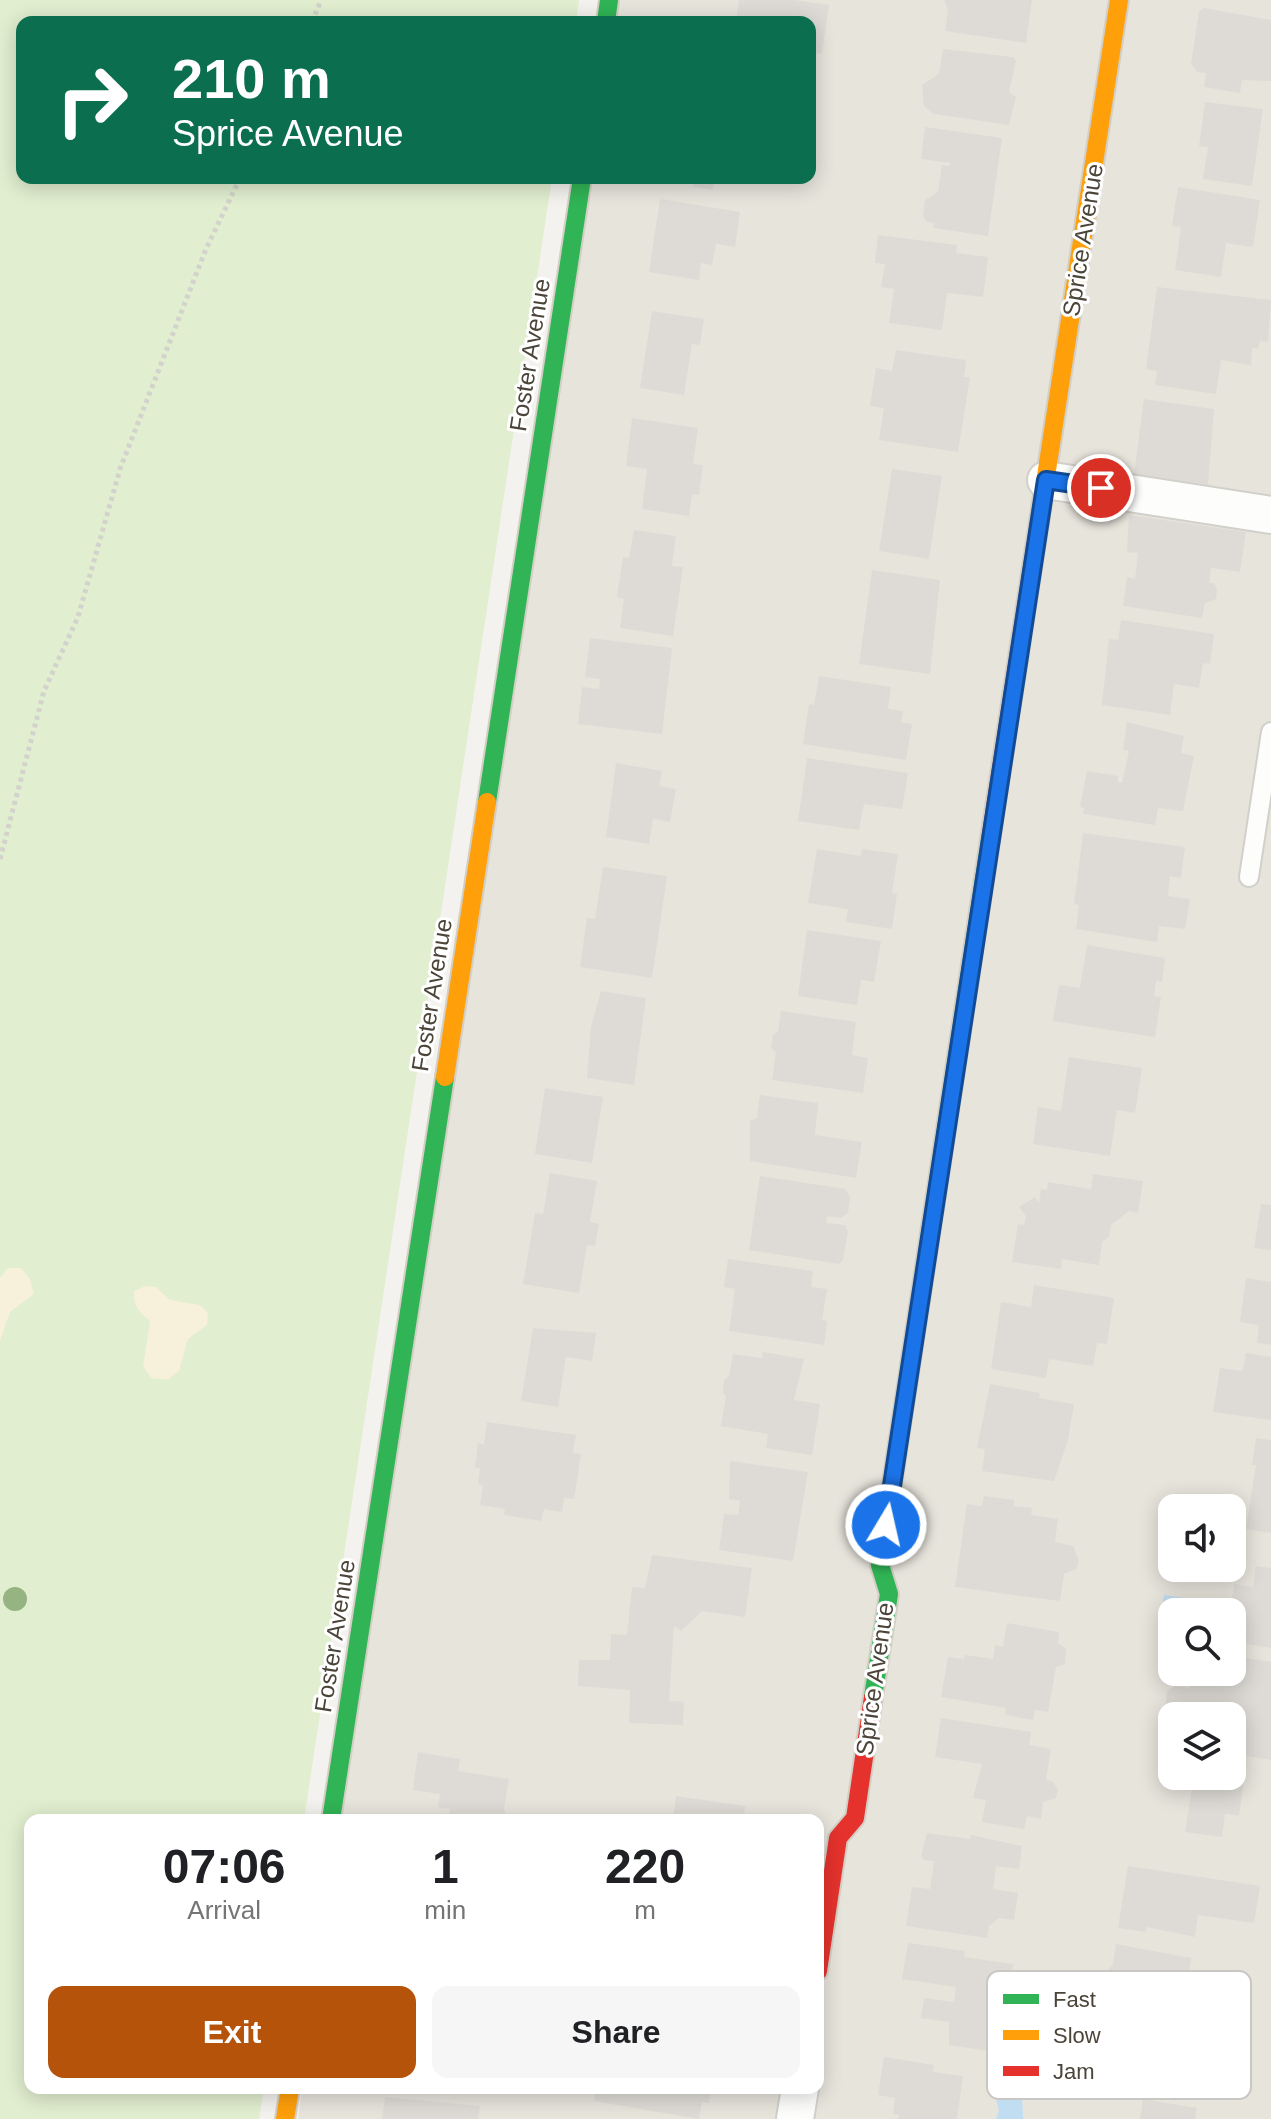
<!DOCTYPE html>
<style>
body{margin:0;font-family:Arial,sans-serif;background:#f6f6f6;color:#202124;height:100vh;display:flex;flex-direction:column;font-size:30px;white-space:nowrap}
*{box-sizing:border-box;margin:0}
p{font-size:26px;color:#757577}
.icon{flex:none;width:44px;height:44px;fill:none;stroke:currentColor;stroke-width:2;stroke-linecap:round;stroke-linejoin:round}
.map{position:relative;flex:1;overflow:hidden}
.side{position:absolute;left:24px;top:1814px;width:800px;height:280px;display:flex;flex-direction:column;background:#fff;border-radius:16px;box-shadow:0 4px 20px #0003}
.side>*{flex:none}
.banner{position:absolute;left:16px;top:16px;width:800px;height:168px;border-radius:16px;box-shadow:0 4px 20px #0003;background:#0b6e4f;color:#fff;overflow:hidden}
.buttons{position:absolute;left:1158px;top:1494px;display:grid;gap:16px}
.buttons a{display:grid;place-items:center;width:88px;height:88px;border-radius:16px;background:#fff;box-shadow:0 4px 20px #0003;font-size:40px}
.pin{position:absolute;display:grid;place-items:center;width:68px;height:68px;color:#fff;margin:-34px;border:4px solid #fff;border-radius:50%;box-shadow:0 2px 8px #0007}
.me{position:absolute;width:88px;margin:-44px;rotate:9deg;stroke-linejoin:round;filter:drop-shadow(0 0 6px #0008)}
.turn{display:flex;align-items:center;gap:28px;height:168px;padding:0 24px;font-size:36px}
.turn .icon{width:104px;height:104px;stroke-width:2.5}
.turn b{display:block;font-size:56px;line-height:68px}
.eta{display:flex;justify-content:space-evenly;align-items:center;height:136px;text-align:center}
.eta b{font-size:48px;font-weight:600;line-height:56px}
.primary-button{display:flex;gap:16px;margin-top:auto;padding:16px 24px}
.primary-button a{flex:1;height:92px;border-radius:16px;background:#b45309;color:#fff;font-size:32px;font-weight:600;line-height:92px;text-align:center}
.primary-button a+a{background:#f6f6f6;color:#202124}
.map>svg:first-child{display:block}
.residential{fill:#e7e4dc;fill-rule:evenodd}
.green{fill:#e1eecf}
.sand{fill:#f7f0da}
.water{fill:#c0ddf1}
.building{fill:#dedbd6}
.lines{fill:none;stroke-linecap:round;stroke-linejoin:round}
.lane-casing{stroke:#d2d0cb;stroke-width:22}
.street-casing{stroke:#d2d0cb;stroke-width:40}
.fast-casing{stroke:#d3cfc5;stroke-width:22}
.slow-casing{stroke:#d3cfc5;stroke-width:22}
.jam-casing{stroke:#d3cfc5;stroke-width:22}
.path{stroke:#d3d2cc;stroke-width:5;stroke-dasharray:4 4;stroke-linecap:butt}
.lane{stroke:#fdfdfc;stroke-width:18}
.street{stroke:#fdfdfc;stroke-width:36}
.fast{stroke:#30b455;stroke-width:18}
.slow{stroke:#ff9f0a;stroke-width:18}
.jam{stroke:#e5322d;stroke-width:18}
.tree{fill:#96b382}
.route-casing{stroke:#114b97;stroke-width:20}
.route{stroke:#1a73e8;stroke-width:14}
.labels{text-anchor:middle;stroke-width:6;stroke-linejoin:round;paint-order:stroke}
.street-label{font-size:24px;fill:#4b4439;stroke:#fff}
.key{fill:#fff;stroke:#c9c7c4;stroke-width:2}
.key-label{font-size:22px;fill:#4b4439}
</style>
<div class="map">
<svg width="1271" height="2119" viewBox="0 0 1271 2119">
<rect width="100%" height="100%" fill="#f4f2ee"/>
<path class="residential" d="M605,0H1271V2119H298L302,2088H818V1820H341L580,178H810V22H602ZM1172,1508H1232V1568H1172ZM1172,1612H1232V1672H1172ZM1172,1716H1232V1776H1172Z"/>
<path class="green" d="M0,0H579L576,22H22V178H552L304,1820H30V2088H264L259,2119H0Z"/>
<g class="sand">
<path d="M8,1268H21L30,1279L34,1294L10,1312L0,1341V1278Z"/>
<path d="M145,1286L156,1287L170,1300L200,1305L208,1313L207,1325L188,1339L179,1371L167,1380L151,1378L143,1366L150,1321C139,1312 133,1306 134,1291Z"/>
</g>
<g class="water">
<path d="M1164,1595L1219,1603L1217,1612H1172V1621L1160,1619Z"/>
<path d="M1000,2078L1017,2082L1022,2093L1023,2119H996L999,2110L993,2089Z"/>
</g>
<g class="building">
<path d="M739,0H795L829,5L822,54L810,52V22H736Z"/>
<path d="M944,0H1032L1026,43L945,31L948,10Z"/>
<path d="M1204,8L1271,20V81L1242,80L1240,93L1204,87L1206,73L1197,72L1191,64L1199,11Z"/>
<path d="M943,49L1013,57L1016,61L1009,92L1016,97L1009,125L934,114L924,106L922,85L939,74Z"/>
<path d="M1205,102L1263,109L1252,186L1203,179L1208,147L1199,146Z"/>
<path d="M925,127L1002,138L988,236L933,228L934,223L927,222L923,216L925,200L938,192L942,165L950,166V163L921,159Z"/>
<path d="M694,178H715L713,190L693,187Z"/>
<path d="M1178,187L1260,200L1253,247L1226,243L1221,277L1175,270L1181,227L1172,226Z"/>
<path d="M660,199L740,212L735,247L716,244L712,265L701,263L699,280L649,272Z"/>
<path d="M878,235L957,245L956,253L988,257L983,297L947,293L942,330L889,323L894,289L881,287L885,264L875,263Z"/>
<path d="M1157,287L1271,300L1268,342L1260,341L1258,349L1252,348L1251,365L1221,360L1216,394L1155,385L1157,371L1146,369Z"/>
<path d="M652,311L704,319L700,345L692,344L684,395L640,388Z"/>
<path d="M896,350L966,360L964,377H970L958,452L879,440L884,408L870,406L876,368L892,371Z"/>
<path d="M1144,399L1214,409L1208,485L1134,474Z"/>
<path d="M632,418L698,428L693,464L703,465L699,495L692,494L689,516L642,509L647,469L626,466Z"/>
<path d="M892,469L942,476L929,559L879,551Z"/>
<path d="M1129,515L1246,532L1240,572L1211,568L1209,583H1214L1217,590L1216,599L1205,603L1202,618L1123,606L1127,577L1135,579L1138,553L1127,552Z"/>
<path d="M634,530L676,536L672,566L683,567L673,636L620,628L624,599L617,597L623,557L629,558Z"/>
<path d="M872,570L940,580L930,674L859,664Z"/>
<path d="M1121,620L1214,634L1210,664L1203,663L1199,688L1174,684L1170,715L1102,705L1109,639L1118,640Z"/>
<path d="M590,638L672,648L662,734L578,724L582,687L599,689L600,679L585,677Z"/>
<path d="M819,676L891,687L888,709L903,711L901,722L912,724L906,760L803,744L809,704L814,705Z"/>
<path d="M1127,722L1184,736L1181,753L1194,756L1183,811L1158,808L1155,825L1083,814L1084,808L1080,807L1087,771L1118,776V782L1122,783L1129,751L1123,750Z"/>
<path d="M807,758L908,773L902,809L864,804L859,830L798,821Z"/>
<path d="M616,763L662,771L659,786L676,789L670,822L653,819L649,844L606,837Z"/>
<path d="M1083,833L1185,847L1181,878L1170,876L1168,896L1190,899L1185,929L1159,926L1157,942L1076,929L1079,905L1074,904Z"/>
<path d="M817,849L861,856L862,849L898,854L892,893L897,894L892,929L846,922L848,909L808,903Z"/>
<path d="M603,867L667,876L652,978L580,967L587,918L595,919Z"/>
<path d="M807,930L881,941L874,982L861,980L857,1005L798,996Z"/>
<path d="M1087,945L1165,958L1162,982L1156,981L1154,996L1161,997L1155,1037L1053,1021L1059,985L1080,988Z"/>
<path d="M601,991L646,998L634,1085L587,1078L591,1027Z"/>
<path d="M781,1011L856,1022L852,1055L868,1058L863,1093L772,1080L776,1053L771,1047L773,1035L778,1032Z"/>
<path d="M1069,1057L1142,1068L1135,1113L1117,1110L1110,1156L1033,1144L1038,1107L1061,1111Z"/>
<path d="M545,1088L603,1097L592,1163L535,1154Z"/>
<path d="M760,1095L818,1103L815,1135L862,1142L856,1178L750,1161V1121L757,1118Z"/>
<path d="M550,1173L597,1181L590,1222L599,1224L595,1246L587,1245L579,1293L523,1284L535,1213L543,1214Z"/>
<path d="M1093,1174L1143,1181L1138,1213L1129,1211L1111,1225L1109,1237L1102,1242L1099,1265L1062,1259L1061,1269L1012,1262L1018,1224L1024,1225L1026,1216L1019,1207L1035,1197L1039,1203L1041,1189L1047,1190L1048,1182L1091,1189Z"/>
<path d="M760,1176L845,1189L850,1197L848,1213L841,1218L827,1216L826,1223L845,1225L848,1231L843,1260L839,1264L749,1250Z"/>
<path d="M1261,1204L1271,1205V1250L1254,1248Z"/>
<path d="M728,1259L813,1271L811,1287L827,1289L822,1320L827,1321L824,1345L729,1331L735,1289L724,1287Z"/>
<path d="M1246,1278L1271,1282V1345L1257,1343L1259,1325L1240,1322Z"/>
<path d="M1034,1285L1114,1298L1107,1344L1097,1343L1093,1366L1049,1359L1046,1378L991,1369L1001,1302L1031,1307Z"/>
<path d="M533,1328L596,1333L592,1361L566,1357L558,1407L521,1401Z"/>
<path d="M763,1352L804,1359L794,1400L820,1404L812,1455L766,1448L768,1434L721,1426L726,1396L723,1393L724,1380L729,1376L733,1354L762,1358Z"/>
<path d="M1246,1353L1271,1357V1420L1213,1412L1220,1368L1243,1371Z"/>
<path d="M990,1384L1040,1393L1039,1398L1074,1404L1068,1440L1054,1481L982,1471L985,1449L977,1448Z"/>
<path d="M487,1422L576,1435L573,1453L581,1454L574,1499L564,1498L562,1512L544,1509L541,1521L504,1515L505,1509L480,1505L483,1485L478,1484L480,1468H475L478,1443L484,1444Z"/>
<path d="M1256,1438L1271,1440V1533L1246,1529L1256,1465H1252Z"/>
<path d="M730,1461L808,1472L793,1561L719,1550L724,1514L738,1515L740,1501L729,1499Z"/>
<path d="M984,1496L1014,1500V1506L1032,1508L1031,1515L1058,1519L1055,1542L1073,1546L1079,1561L1076,1569L1064,1574L1060,1601L955,1587L967,1504L982,1506Z"/>
<path d="M652,1555L752,1568L745,1617L702,1611L681,1631L674,1626L669,1701L684,1702L683,1725L629,1723L630,1690L578,1686L579,1660H610L611,1634L627,1635L632,1587L645,1588Z"/>
<path d="M1256,1566L1271,1568V1648L1232,1642L1230,1612L1234,1584L1253,1587Z"/>
<path d="M1007,1623L1059,1632L1058,1643L1066,1649L1065,1664L1056,1667L1048,1712L1035,1710L1033,1720L1005,1715L1006,1708L941,1697L948,1657L964,1659L965,1655L993,1659L995,1645L1003,1647Z"/>
<path d="M1239,1657L1271,1662V1760L1232,1754V1716H1179L1180,1710L1169,1708L1166,1703L1167,1691L1175,1686L1190,1688L1192,1672H1232V1664L1237,1665Z"/>
<path d="M941,1718L1031,1732L1029,1745L1051,1749L1046,1780L1052,1781L1058,1789L1056,1798L1043,1802L1041,1819L1027,1816L1024,1829L982,1822L986,1800L973,1798L982,1764L935,1757Z"/>
<path d="M418,1752L460,1759L458,1771L509,1779L504,1808L507,1820H448L450,1809L438,1807L440,1794L413,1790Z"/>
<path d="M1232,1769L1245,1771L1239,1816L1225,1814L1222,1837L1185,1832L1194,1776H1232Z"/>
<path d="M676,1796L745,1806L744,1820H673Z"/>
<path d="M927,1833L970,1839L971,1835L1022,1846L1019,1869L996,1866L993,1889L1018,1893L1014,1920L999,1918L989,1926L987,1938L906,1926L912,1887L930,1889L934,1861L924,1860L921,1856Z"/>
<path d="M1128,1866L1260,1886L1254,1923L1198,1915L1195,1937L1147,1927L1146,1932L1118,1928Z"/>
<path d="M908,1943L965,1951L964,1957L1013,1964L1010,1986L1018,1987L1016,2004L1023,2005L1019,2032L998,2029L995,2052L949,2045V2022L921,2018L924,1998L954,2002L956,1987L902,1979Z"/>
<path d="M1116,1944L1191,1958L1188,1982L1241,1989L1237,2020L1107,2003L1109,1968L1113,1965Z"/>
<path d="M884,2057L934,2065L933,2072L963,2076L957,2119H898L899,2115L893,2114L895,2098L878,2095Z"/>
<path d="M596,2088H712L709,2103L702,2102L699,2119L594,2101Z"/>
<path d="M385,2097L480,2106L478,2119H382Z"/>
<path d="M1143,2099L1197,2108L1195,2119H1140Z"/>
</g>
<g class="lines">
<defs>
<path id="lane" d="M1249,877L1271,732"/>
<g id="street">
<path d="M1046,480L1271,515"/>
<path d="M795,2119L800,2088"/>
</g>
<g id="fast">
<path d="M606,22L609,0"/>
<path d="M487,802L582,178"/>
<path d="M873,1697L889,1594L880,1565L881,1556L990,840"/>
<path d="M331,1820L445,1077"/>
</g>
<g id="slow">
<path d="M1039,522L1119,0"/>
<path d="M445,1077L487,802"/>
<path d="M285,2119L290,2088"/>
</g>
<g id="jam">
<path d="M990,840L1039,522"/>
<path d="M818,1971L838,1838L855,1818L873,1697"/>
</g>
</defs>
<use href="#lane" class="lane-casing"/>
<use href="#street" class="street-casing"/>
<use href="#fast" class="fast-casing"/>
<use href="#slow" class="slow-casing"/>
<use href="#jam" class="jam-casing"/>
<g class="path">
<path d="M312,22L321,0"/>
<path d="M0,859L44,691L78,617L120,469L206,249L240,178"/>
</g>
<use href="#lane" class="lane"/>
<use href="#street" class="street"/>
<use href="#fast" class="fast"/>
<use href="#slow" class="slow"/>
<use href="#jam" class="jam"/>
</g>
<circle class="tree" cx="15" cy="1599" r="12"/>
<g class="lines">
<defs>
<path id="route" d="M886,1525L1046,480L1101,488"/>
</defs>
<use href="#route" class="route-casing"/>
<use href="#route" class="route"/>
</g>
<g class="labels">
<g class="street-label">
<text transform="translate(1083 240) rotate(-81)" y="8">Sprice Avenue</text>
<text transform="translate(530 355) rotate(-81)" y="8">Foster Avenue</text>
<text transform="translate(432 995) rotate(-81)" y="8">Foster Avenue</text>
<text transform="translate(335 1636) rotate(-81)" y="8">Foster Avenue</text>
<text transform="translate(875 1679) rotate(-82)" y="8">Sprice Avenue</text>
</g>
</g>
<rect x="987" y="1971" width="264" height="128" rx="12" class="key"/>
<rect x="1003" y="1994" width="36" height="10" fill="#30b455"/>
<rect x="1003" y="2030" width="36" height="10" fill="#ff9f0a"/>
<rect x="1003" y="2066" width="36" height="10" fill="#e5322d"/>
<g class="key-label">
<text x="1053" y="2007">Fast</text>
<text x="1053" y="2043">Slow</text>
<text x="1053" y="2079">Jam</text>
</g>
</svg>
<div class="buttons">
<a><svg class="icon" aria-label="sound" viewBox="0 0 24 24"><path d="M4 9h4l5-4v14l-5-4H4zM17 9q2 3 0 6"/></svg></a>
<a><svg class="icon" aria-label="search" viewBox="0 0 24 24"><circle cx="10" cy="10" r="6"/><path d="M15 15l6 6"/></svg></a>
<a><svg class="icon" aria-label="layers" viewBox="0 0 24 24"><path d="M12 4l9 5-9 5-9-5zM3 14l9 5 9-5"/></svg></a>
</div>
<div class="pin" style="left:1101px;top:488px;background:#d93025"><svg class="icon" aria-label="arrive" viewBox="0 0 24 24"><path d="M6 21V4h12l-3 4 3 4H6"/></svg></div>
<svg class="me" style="left:886px;top:1525px" viewBox="-20 -20 40 40"><circle r="17" fill="#1a73e8" stroke="#fff" stroke-width="3"/><path d="M0-11L8 9 0 5-8 9z" fill="#fff"/></svg>
<div class="banner">
<div class="turn"><svg class="icon" aria-label="right" viewBox="0 0 24 24"><path d="M7 20v-9h11M14 6l5 5-5 5"/></svg><div><b>210 m</b>Sprice Avenue</div></div>
</div>
<section class="side">
<div class="eta">
<div><b>07:06</b><p>Arrival</p></div>
<div><b>1</b><p>min</p></div>
<div><b>220</b><p>m</p></div>
</div>
<div class="primary-button"><a>Exit</a><a>Share</a></div>
</section>
</div>
